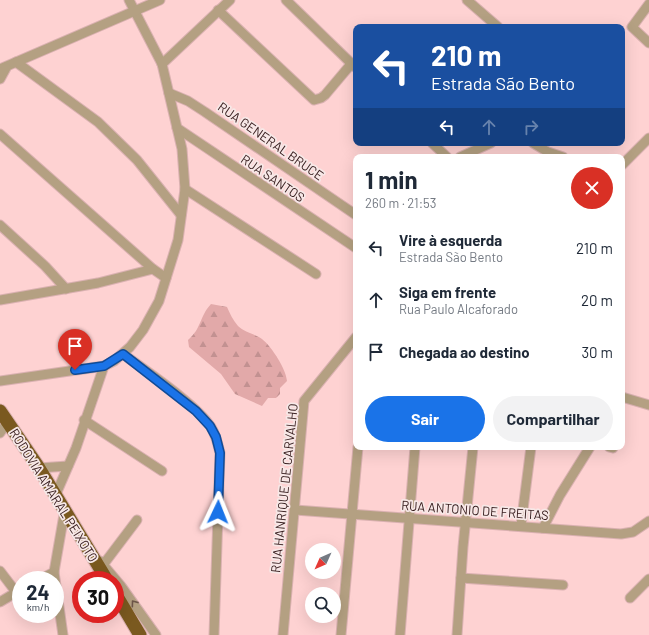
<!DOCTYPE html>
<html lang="pt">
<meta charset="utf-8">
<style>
body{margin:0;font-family:Barlow,sans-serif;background:#f2f2f3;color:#1f2937;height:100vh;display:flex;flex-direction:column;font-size:15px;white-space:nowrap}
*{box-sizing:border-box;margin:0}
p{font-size:13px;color:#747a83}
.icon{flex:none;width:22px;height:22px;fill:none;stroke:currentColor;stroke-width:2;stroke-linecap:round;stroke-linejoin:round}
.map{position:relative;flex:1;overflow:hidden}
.details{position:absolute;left:353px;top:154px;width:272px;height:296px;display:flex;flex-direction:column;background:#fff;border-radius:8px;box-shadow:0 4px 16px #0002}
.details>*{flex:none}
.hud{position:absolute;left:353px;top:24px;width:272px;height:122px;border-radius:8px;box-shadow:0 4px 16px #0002;background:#1a4fa0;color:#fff;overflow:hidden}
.needle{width:26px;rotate:225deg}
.tools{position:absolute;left:305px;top:543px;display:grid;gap:8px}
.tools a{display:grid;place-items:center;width:36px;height:36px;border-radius:50%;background:#fff;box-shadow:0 4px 16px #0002;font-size:20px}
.speed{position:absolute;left:12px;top:571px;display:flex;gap:8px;font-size:20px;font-weight:700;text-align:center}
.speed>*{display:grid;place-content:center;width:52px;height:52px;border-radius:50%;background:#fff;box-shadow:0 4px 16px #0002;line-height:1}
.speed small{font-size:10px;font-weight:400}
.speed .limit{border:6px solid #d22;background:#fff;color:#111}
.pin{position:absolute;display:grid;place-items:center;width:34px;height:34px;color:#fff;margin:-41px -17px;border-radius:50% 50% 50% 0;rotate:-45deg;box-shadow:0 0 4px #0007}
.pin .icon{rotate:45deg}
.me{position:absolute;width:44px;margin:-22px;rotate:2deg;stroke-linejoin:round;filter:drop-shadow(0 0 3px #0008)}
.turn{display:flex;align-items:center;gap:14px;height:84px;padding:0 12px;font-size:18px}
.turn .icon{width:52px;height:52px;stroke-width:2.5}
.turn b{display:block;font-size:28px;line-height:34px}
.lanes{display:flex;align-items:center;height:38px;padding:0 12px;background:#0003;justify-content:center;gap:20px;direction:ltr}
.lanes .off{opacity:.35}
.round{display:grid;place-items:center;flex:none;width:42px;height:42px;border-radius:21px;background:#f2f2f3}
.head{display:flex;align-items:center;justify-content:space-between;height:68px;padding:0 12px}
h1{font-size:24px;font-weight:700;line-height:30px}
.cta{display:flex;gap:8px;margin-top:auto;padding:8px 12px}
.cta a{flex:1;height:46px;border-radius:24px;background:#1a73e8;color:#fff;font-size:16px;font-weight:700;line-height:46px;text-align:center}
.cta a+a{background:#f2f2f3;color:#1f2937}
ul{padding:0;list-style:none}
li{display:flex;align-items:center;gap:12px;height:52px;padding:0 12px}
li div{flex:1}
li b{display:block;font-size:15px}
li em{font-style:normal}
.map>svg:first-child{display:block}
.forest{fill:url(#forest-firs)}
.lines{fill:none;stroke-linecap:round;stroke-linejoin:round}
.minor-casing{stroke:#dab1b1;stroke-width:11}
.highway-casing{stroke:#dab1b1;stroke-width:15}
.minor{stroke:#b4a082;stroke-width:9}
.highway{stroke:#7a591f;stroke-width:13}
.oneway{stroke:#6e5649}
.route-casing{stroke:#114b97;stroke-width:10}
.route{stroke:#1a73e8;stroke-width:7}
.labels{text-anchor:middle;stroke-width:3.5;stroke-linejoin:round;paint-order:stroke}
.street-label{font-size:13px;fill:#341a1b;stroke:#f7e8e7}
</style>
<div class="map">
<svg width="649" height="635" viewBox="0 0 649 635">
<defs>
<pattern id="forest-firs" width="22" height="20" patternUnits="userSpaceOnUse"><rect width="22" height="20" fill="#e2a9a9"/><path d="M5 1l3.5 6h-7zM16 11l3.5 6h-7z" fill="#c29191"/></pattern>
</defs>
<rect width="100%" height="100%" fill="#fed2d2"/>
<path class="forest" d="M211,304L227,307C230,314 233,320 238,326C244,332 255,334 262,339C272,347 286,369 287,381L280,388V394L276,398H268L262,406L235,394L221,374L189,347L188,340C202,328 199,317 211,304Z"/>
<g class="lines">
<defs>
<g id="minor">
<path d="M129,0L162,64"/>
<path d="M286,0L355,67"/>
<path d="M467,0L498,27"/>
<path d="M649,4L632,27L649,43"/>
<path d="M218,10L314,100L321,98L325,95L352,63"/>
<path d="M16,62L98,122L137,160L181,215"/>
<path d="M0,69L160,0"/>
<path d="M0,79L6,68"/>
<path d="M169,93L188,101L205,112L356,215"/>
<path d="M177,128L356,248"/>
<path d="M0,134L153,269L166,278"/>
<path d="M432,143L447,157"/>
<path d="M533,143L548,152L563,157"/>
<path d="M460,157L491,143"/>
<path d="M622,165L649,138"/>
<path d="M185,189L316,274"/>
<path d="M0,225L45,266L66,289"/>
<path d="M0,300L98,283L153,269"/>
<path d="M123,354C146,371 196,404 211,427C216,435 218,444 220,453L214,635"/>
<path d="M0,381L104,366L114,361L130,347L143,330L159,301L178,240L185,189L182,149L162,64L230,0"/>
<path d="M622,397L649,405"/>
<path d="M84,420L162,471"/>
<path d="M0,433L8,421"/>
<path d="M609,447L613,448"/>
<path d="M39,468L68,466"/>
<path d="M56,494L76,448L104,366"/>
<path d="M295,510L621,534L633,532L649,521"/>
<path d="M521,525L531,447"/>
<path d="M543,528L560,495L590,447"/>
<path d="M100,561L121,586L156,635"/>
<path d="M103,565L137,520"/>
<path d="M0,571L16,592"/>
<path d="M461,578L563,585"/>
<path d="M39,580L54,572"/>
<path d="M630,598L649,579"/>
<path d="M0,602L20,590"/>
<path d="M63,635L54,572L65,509"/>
<path d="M283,635L304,401L356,337"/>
<path d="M341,635L358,447"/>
<path d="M400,635L415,447"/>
<path d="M457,635L463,547L473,447"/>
</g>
<g id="highway">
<path d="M0,411L39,468L107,580"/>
<path d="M115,593L140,635"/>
</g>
</defs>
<use href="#minor" class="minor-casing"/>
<use href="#highway" class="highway-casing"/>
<use href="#minor" class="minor"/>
<use href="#highway" class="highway"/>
</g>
<defs><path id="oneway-chevron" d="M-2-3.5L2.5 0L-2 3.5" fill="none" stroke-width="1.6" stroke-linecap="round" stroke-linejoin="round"/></defs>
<use class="oneway" href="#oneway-chevron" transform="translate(134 603) rotate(-126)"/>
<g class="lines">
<defs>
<path id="route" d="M75,370L104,366L123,354L196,411L210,426L216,437L220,453L218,512"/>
</defs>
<use href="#route" class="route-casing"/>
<use href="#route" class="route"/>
</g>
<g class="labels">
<g class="street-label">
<text transform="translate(271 141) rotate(35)" y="5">RUA GENERAL BRUCE</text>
<text transform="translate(273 178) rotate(34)" y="5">RUA SANTOS</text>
<text transform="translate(284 488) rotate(-84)" y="5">RUA HANRIQUE DE CARVALHO</text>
<text transform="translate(54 495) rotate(58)" y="5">RODOVIA AMARAL PEIXOTO</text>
<text transform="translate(475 510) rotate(4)" y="5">RUA ANTONIO DE FREITAS</text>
</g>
</g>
</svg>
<div class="tools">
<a><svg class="needle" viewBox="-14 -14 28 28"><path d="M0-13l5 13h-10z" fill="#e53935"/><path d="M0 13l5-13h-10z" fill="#747a83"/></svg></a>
<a><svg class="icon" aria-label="search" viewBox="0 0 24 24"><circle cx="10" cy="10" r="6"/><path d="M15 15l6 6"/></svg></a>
</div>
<div class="speed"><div>24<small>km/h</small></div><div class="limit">30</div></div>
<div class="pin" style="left:75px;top:370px;background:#d93025"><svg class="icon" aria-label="arrive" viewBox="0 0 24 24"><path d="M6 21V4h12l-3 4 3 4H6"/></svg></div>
<svg class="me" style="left:218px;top:512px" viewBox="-20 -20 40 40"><path d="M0-17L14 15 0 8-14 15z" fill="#1a73e8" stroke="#fff" stroke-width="4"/></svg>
<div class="hud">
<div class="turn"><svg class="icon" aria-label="left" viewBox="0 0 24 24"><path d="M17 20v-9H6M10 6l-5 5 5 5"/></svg><div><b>210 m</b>Estrada São Bento</div></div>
<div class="lanes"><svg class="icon" aria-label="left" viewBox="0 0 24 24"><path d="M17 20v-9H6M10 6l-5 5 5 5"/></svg><svg class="icon off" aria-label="ahead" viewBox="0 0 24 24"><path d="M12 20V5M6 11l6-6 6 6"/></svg><svg class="icon off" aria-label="right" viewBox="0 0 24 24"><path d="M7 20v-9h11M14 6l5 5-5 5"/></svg></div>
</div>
<section class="details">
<div class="head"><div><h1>1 min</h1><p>260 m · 21:53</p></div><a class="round" style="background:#d93025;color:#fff"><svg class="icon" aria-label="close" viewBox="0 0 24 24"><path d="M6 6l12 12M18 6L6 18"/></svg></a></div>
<ul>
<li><svg class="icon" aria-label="left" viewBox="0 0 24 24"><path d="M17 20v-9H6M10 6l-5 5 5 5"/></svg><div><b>Vire à esquerda</b><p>Estrada São Bento</p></div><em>210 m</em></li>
<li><svg class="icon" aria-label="ahead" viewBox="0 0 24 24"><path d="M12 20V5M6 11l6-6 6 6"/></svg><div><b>Siga em frente</b><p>Rua Paulo Alcaforado</p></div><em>20 m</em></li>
<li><svg class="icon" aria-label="arrive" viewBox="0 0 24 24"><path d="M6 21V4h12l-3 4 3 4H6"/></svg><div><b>Chegada ao destino</b></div><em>30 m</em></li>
</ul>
<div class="cta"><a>Sair</a><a>Compartilhar</a></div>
</section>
</div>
